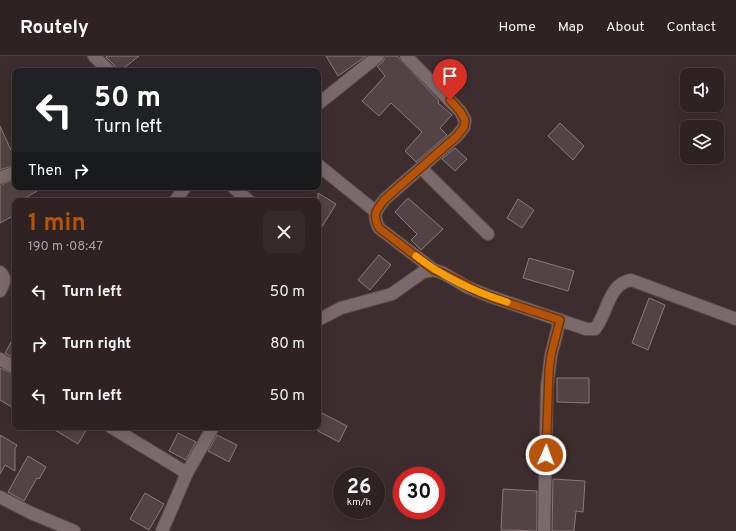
<!DOCTYPE html>
<meta charset="utf-8">
<style>
body{margin:0;font-family:Overpass,sans-serif;background:#362a2b;color:#f1f3f6;height:100vh;display:flex;flex-direction:column;font-size:15px;white-space:nowrap}
*{box-sizing:border-box;margin:0}
p{font-size:13px;color:#a7a4a6}
.icon{flex:none;width:22px;height:22px;fill:none;stroke:currentColor;stroke-width:2;stroke-linecap:round;stroke-linejoin:round}
.map{position:relative;flex:1;overflow:hidden}
.sheet{position:absolute;left:12px;top:142px;width:309px;height:232px;display:flex;flex-direction:column;background:#2e2223;border-radius:8px;box-shadow:0 4px 16px #0002,0 0 0 1px #493f41}
.sheet>*{flex:none}
.top-card{position:absolute;left:12px;top:12px;width:309px;height:122px;border-radius:8px;box-shadow:0 4px 16px #0002,0 0 0 1px #493f41;background:#202124;color:#fff;overflow:hidden}
.tools{position:absolute;left:680px;top:12px;display:grid;gap:8px}
.tools a{display:grid;place-items:center;width:44px;height:44px;border-radius:8px;background:#2e2223;box-shadow:0 4px 16px #0002,0 0 0 1px #493f41;font-size:20px}
.speed{position:absolute;left:333px;top:411px;display:flex;gap:8px;font-size:20px;font-weight:700;text-align:center}
.speed>*{display:grid;place-content:center;width:52px;height:52px;border-radius:50%;background:#2e2223;box-shadow:0 4px 16px #0002,0 0 0 1px #493f41;line-height:1}
.speed small{font-size:10px;font-weight:400}
.speed .limit{border:6px solid #d22;background:#fff;color:#111}
.pin{position:absolute;display:grid;place-items:center;width:34px;height:34px;color:#fff;margin:-41px -17px;border-radius:50% 50% 50% 0;rotate:-45deg;box-shadow:0 0 4px #0007}
.pin .icon{rotate:45deg}
.me{position:absolute;width:44px;margin:-22px;rotate:2deg;stroke-linejoin:round;filter:drop-shadow(0 0 3px #0008)}
.turn{display:flex;align-items:center;gap:14px;height:84px;padding:0 16px;font-size:18px}
.turn .icon{width:52px;height:52px;stroke-width:2.5}
.turn b{display:block;font-size:28px;line-height:34px}
.then{display:flex;align-items:center;height:38px;padding:0 16px;background:#0003;gap:8px;font-size:15px}
.round{display:grid;place-items:center;flex:none;width:42px;height:42px;border-radius:8px;background:#362a2b}
.head{display:flex;align-items:center;justify-content:space-between;height:68px;padding:0 16px}
h1{font-size:24px;font-weight:700;line-height:30px;color:#b45309}
ul{padding:0;list-style:none}
li{display:flex;align-items:center;gap:12px;height:52px;padding:0 16px}
li div{flex:1}
li b{display:block;font-size:15px}
li em{font-style:normal}
header{display:flex;align-items:center;gap:24px;box-sizing:border-box;height:56px;padding:0 20px;background:#2e2223;border-bottom:1px solid #493f41}
header strong{font-size:19px}
nav{display:flex;gap:22px;margin-inline-start:auto;font-size:14px}
.map>svg:first-child{display:block}
.building{fill:#544345;stroke:#8c787b}
.lines{fill:none;stroke-linecap:round;stroke-linejoin:round}
.street-casing{stroke:#5a4c4e;stroke-width:14}
.street{stroke:#7b696b;stroke-width:12}
.route-casing{stroke:#753606;stroke-width:10}
.route{stroke:#b45309;stroke-width:7}
.slow{stroke:#f59e0b;stroke-width:7}
</style>
<header>
<strong>Routely</strong>
<nav><a>Home</a><a>Map</a><a>About</a><a>Contact</a></nav>
</header>
<div class="map">
<svg width="736" height="475" viewBox="0 0 736 475">
<rect width="100%" height="100%" fill="#3d2d2f"/>
<g class="building">
<path d="M107,0H139L120,15H116L115,10L106,1Z"/>
<path d="M326,0H366L338,20Z"/>
<path d="M385,0H397L439,45L438,47L452,59L440,72L447,79L416,106L405,95L422,76L391,47L379,60L362,45L385,20L377,10L383,6Z"/>
<path d="M560,67L584,90L573,104L548,80Z"/>
<path d="M0,70L15,103V109L0,114Z"/>
<path d="M455,92L467,103L455,115L442,103Z"/>
<path d="M15,124V131H44L20,145H15V159L0,167V129Z"/>
<path d="M318,137L336,148L318,177Z"/>
<path d="M408,142L443,173L421,194L411,184L417,178L395,156Z"/>
<path d="M518,143L534,154L522,172L507,162Z"/>
<path d="M379,199L391,209L370,234L358,224Z"/>
<path d="M529,202L574,215L568,235L523,222Z"/>
<path d="M649,242L665,249L648,294L632,287Z"/>
<path d="M15,279V303L5,297Z"/>
<path d="M0,312L15,319V353L0,344Z"/>
<path d="M557,322H589V347L557,346Z"/>
<path d="M318,355L347,370L339,386L318,375Z"/>
<path d="M50,371H88L78,388Z"/>
<path d="M178,377L196,386L186,404L169,395Z"/>
<path d="M0,379L17,389L15,393V415L5,409L0,418Z"/>
<path d="M217,379L237,389L229,406L208,395Z"/>
<path d="M28,400L46,411L39,423L37,422L24,445L8,436Z"/>
<path d="M553,423L585,425L583,456L576,455L574,475H552Z"/>
<path d="M503,433L537,435V475L501,474Z"/>
<path d="M145,437L164,448L149,474L130,463Z"/>
</g>
<g class="lines">
<defs>
<g id="street">
<path d="M94,0L109,15"/>
<path d="M406,0L460,55L465,64L464,71L457,80L385,143C376,154 372,158 379,172L434,214"/>
<path d="M318,48L378,0"/>
<path d="M318,109L375,155"/>
<path d="M421,112L488,178"/>
<path d="M0,122L15,116"/>
<path d="M233,131L249,145"/>
<path d="M175,145L185,131"/>
<path d="M0,216C7,222 4,228 0,235"/>
<path d="M318,264L341,252L392,238L423,216L434,214L443,217L467,231L489,240L586,273H595C608,257 608,228 631,224L736,263"/>
<path d="M0,303L15,312"/>
<path d="M111,371L187,417"/>
<path d="M0,441L31,457L74,475"/>
<path d="M162,475L187,417L213,371"/>
<path d="M544,475L547,331L551,299L560,264"/>
</g>
</defs>
<use href="#street" class="street-casing"/>
<use href="#street" class="street"/>
</g>
<g class="lines">
<defs>
<path id="route" d="M450,44L460,55L465,64L464,71L457,80L385,143C376,154 372,158 379,172L434,214C450,219 465,230 481,237C506,247 534,255 560,264L551,299L549,315L546,399"/>
</defs>
<use href="#route" class="route-casing"/>
<use href="#route" class="route"/>
<path class="slow" d="M416,200C443,221 475,236 507,246"/>
</g>
</svg>
<div class="tools">
<a><svg class="icon" aria-label="sound" viewBox="0 0 24 24"><path d="M4 9h4l5-4v14l-5-4H4zM17 9q2 3 0 6"/></svg></a>
<a><svg class="icon" aria-label="layers" viewBox="0 0 24 24"><path d="M12 4l9 5-9 5-9-5zM3 14l9 5 9-5"/></svg></a>
</div>
<div class="speed"><div>26<small>km/h</small></div><div class="limit">30</div></div>
<div class="pin" style="left:450px;top:44px;background:#d93025"><svg class="icon" aria-label="arrive" viewBox="0 0 24 24"><path d="M6 21V4h12l-3 4 3 4H6"/></svg></div>
<svg class="me" style="left:546px;top:399px" viewBox="-20 -20 40 40"><circle r="17" fill="#b45309" stroke="#fff" stroke-width="3"/><path d="M0-11L8 9 0 5-8 9z" fill="#fff"/></svg>
<div class="top-card">
<div class="turn"><svg class="icon" aria-label="left" viewBox="0 0 24 24"><path d="M17 20v-9H6M10 6l-5 5 5 5"/></svg><div><b>50 m</b>Turn left</div></div>
<div class="then">Then<svg class="icon" aria-label="right" viewBox="0 0 24 24"><path d="M7 20v-9h11M14 6l5 5-5 5"/></svg></div>
</div>
<section class="sheet">
<div class="head"><div><h1>1 min</h1><p>190 m · 08:47</p></div><a class="round"><svg class="icon" aria-label="close" viewBox="0 0 24 24"><path d="M6 6l12 12M18 6L6 18"/></svg></a></div>
<ul>
<li><svg class="icon" aria-label="left" viewBox="0 0 24 24"><path d="M17 20v-9H6M10 6l-5 5 5 5"/></svg><div><b>Turn left</b></div><em>50 m</em></li>
<li><svg class="icon" aria-label="right" viewBox="0 0 24 24"><path d="M7 20v-9h11M14 6l5 5-5 5"/></svg><div><b>Turn right</b></div><em>80 m</em></li>
<li><svg class="icon" aria-label="left" viewBox="0 0 24 24"><path d="M17 20v-9H6M10 6l-5 5 5 5"/></svg><div><b>Turn left</b></div><em>50 m</em></li>
</ul>
</section>
</div>
